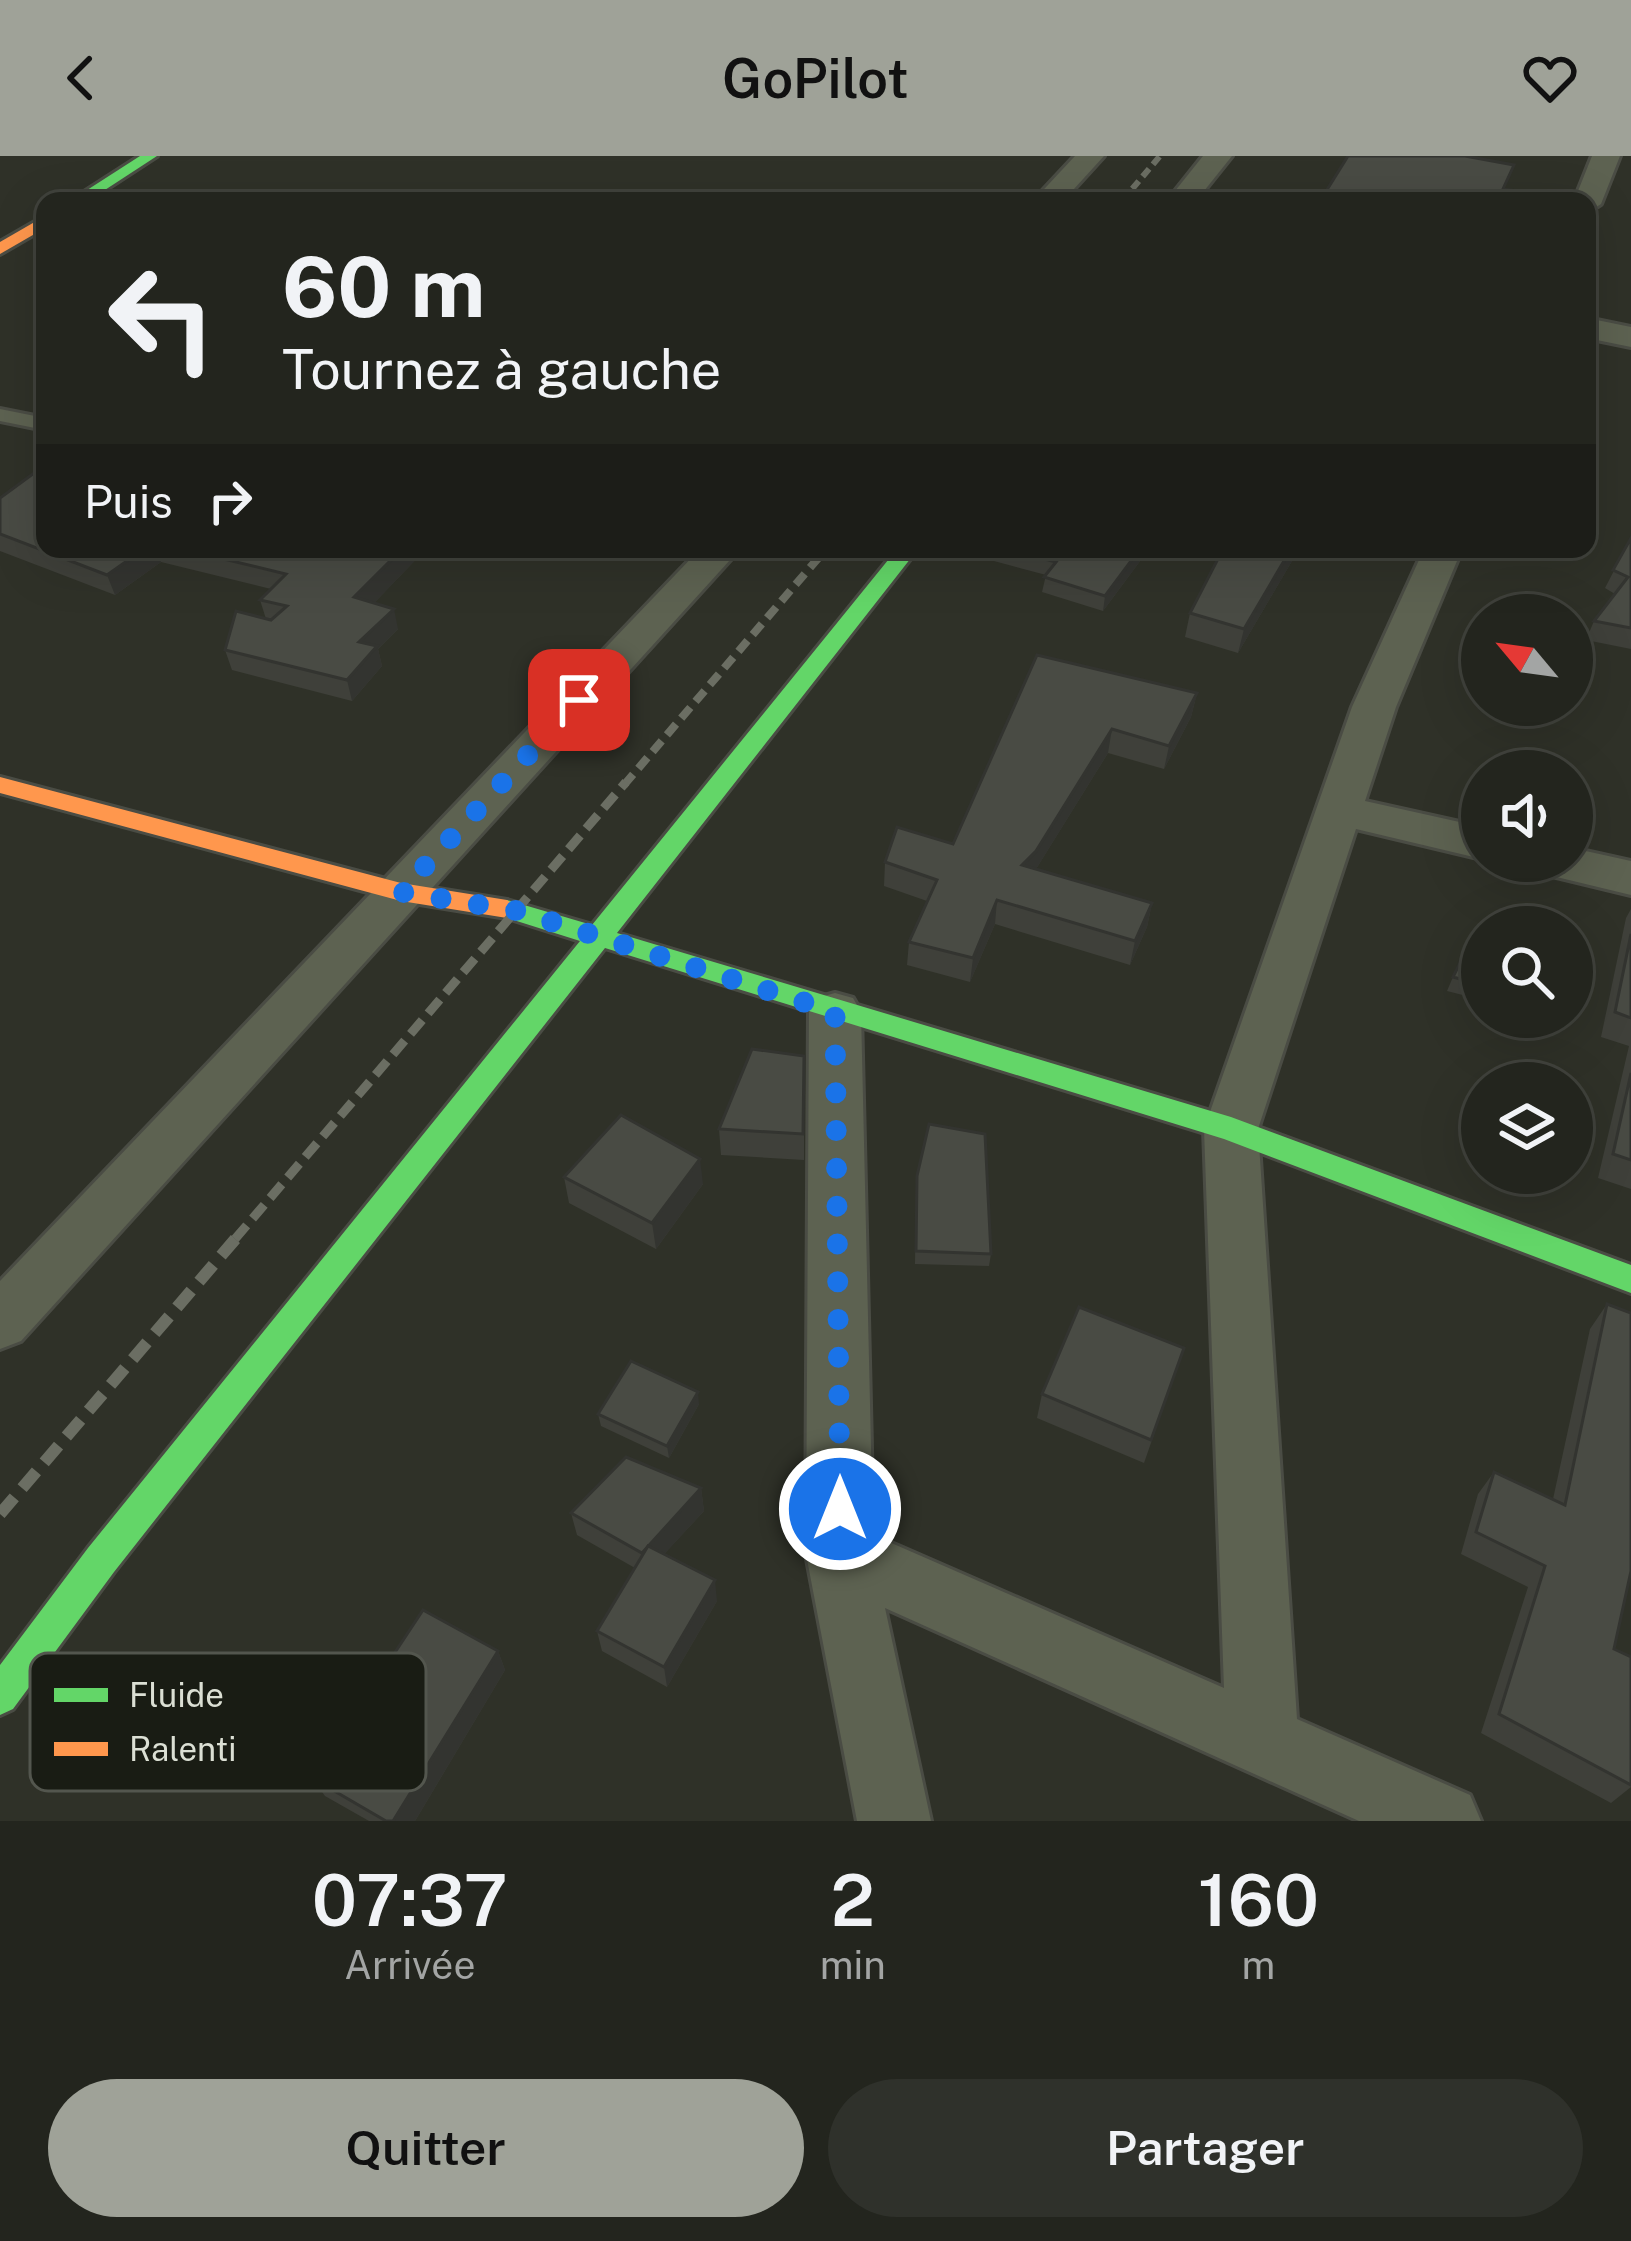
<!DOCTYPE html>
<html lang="fr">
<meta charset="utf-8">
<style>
body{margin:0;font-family:"Public Sans",sans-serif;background:#2f312b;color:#f1f3f6;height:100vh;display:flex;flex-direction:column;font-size:45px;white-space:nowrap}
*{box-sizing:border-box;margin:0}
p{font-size:39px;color:#a3a5a4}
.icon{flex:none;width:66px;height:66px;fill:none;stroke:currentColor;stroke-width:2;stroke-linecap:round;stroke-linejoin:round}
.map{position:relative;height:1665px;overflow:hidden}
.drawer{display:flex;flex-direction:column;background:#23251e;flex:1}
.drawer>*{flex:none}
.hud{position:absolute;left:36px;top:36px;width:1560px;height:366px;border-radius:24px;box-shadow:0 12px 48px #0002,0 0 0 3px #40423c;background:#23251e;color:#f1f3f6;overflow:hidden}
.needle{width:78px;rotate:299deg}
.buttons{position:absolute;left:1461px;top:438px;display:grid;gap:24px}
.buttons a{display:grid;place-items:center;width:132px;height:132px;border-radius:50%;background:#23251e;box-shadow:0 12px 48px #0002,0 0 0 3px #40423c;font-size:60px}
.pin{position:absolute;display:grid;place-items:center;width:102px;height:102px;color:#fff;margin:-51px;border-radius:24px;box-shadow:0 6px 18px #0006}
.me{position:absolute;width:132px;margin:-66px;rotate:0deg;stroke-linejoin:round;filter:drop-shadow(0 0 9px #0008)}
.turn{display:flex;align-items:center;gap:42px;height:252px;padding:0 48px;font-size:54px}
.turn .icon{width:156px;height:156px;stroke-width:2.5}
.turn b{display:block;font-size:84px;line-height:102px}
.then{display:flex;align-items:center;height:114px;padding:0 48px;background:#0003;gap:24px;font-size:45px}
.eta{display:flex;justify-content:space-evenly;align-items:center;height:204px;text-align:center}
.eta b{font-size:72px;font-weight:600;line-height:84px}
.button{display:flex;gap:24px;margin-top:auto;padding:24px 48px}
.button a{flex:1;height:138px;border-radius:72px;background:#9fa298;color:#111;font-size:48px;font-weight:600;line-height:138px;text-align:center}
.button a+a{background:#2f312b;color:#f1f3f6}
header{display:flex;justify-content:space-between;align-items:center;height:156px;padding:0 48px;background:#9fa298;color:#111;font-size:54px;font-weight:600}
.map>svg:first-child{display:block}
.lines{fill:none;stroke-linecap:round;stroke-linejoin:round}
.lane-casing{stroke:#4a4c44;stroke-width:6}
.street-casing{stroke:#4a4c44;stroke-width:6}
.fast-casing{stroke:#4a4c44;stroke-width:6}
.slow-casing{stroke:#4a4c44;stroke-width:6}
.lane{fill:#5d6251;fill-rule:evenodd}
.street{fill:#5d6251;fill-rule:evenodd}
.fast{fill:#63d668;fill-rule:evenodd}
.slow{fill:#ff974d;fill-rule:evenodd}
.rail-far3{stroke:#6b6e63;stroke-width:6;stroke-dasharray:10 6;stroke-linecap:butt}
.rail-far2{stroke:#6b6e63;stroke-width:8;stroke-dasharray:14 8;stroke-linecap:butt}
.rail-far1{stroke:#6b6e63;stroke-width:9;stroke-dasharray:18 9;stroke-linecap:butt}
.rail{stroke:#6b6e63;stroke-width:12;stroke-dasharray:22 12;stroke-linecap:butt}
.wall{fill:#3f403a}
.shaded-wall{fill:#333430}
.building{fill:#494b44;stroke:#333430;stroke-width:3}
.route{stroke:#1a73e8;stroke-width:21;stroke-dasharray:0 37.8}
.key{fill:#191c14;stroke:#53564e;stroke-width:3}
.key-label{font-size:33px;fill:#dbdfd4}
</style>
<header><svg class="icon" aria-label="back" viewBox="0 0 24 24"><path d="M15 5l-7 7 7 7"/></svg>GoPilot<svg class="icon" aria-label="heart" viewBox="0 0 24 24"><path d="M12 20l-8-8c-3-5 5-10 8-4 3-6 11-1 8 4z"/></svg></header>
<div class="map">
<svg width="1631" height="1665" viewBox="0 0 1631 1665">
<rect width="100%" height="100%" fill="#2f3128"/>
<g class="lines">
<defs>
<g id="lane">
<path d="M0,253L45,262V274L0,265Z"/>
<path d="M672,393H716L725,399L715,405Z"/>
</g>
<g id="street">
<path d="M1075,0H1104L1063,45H1033Z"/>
<path d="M1203,0H1232L1196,45H1167Z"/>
<path d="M1592,0H1620L1601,48L1587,57V45H1574Z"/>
<path d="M1587,162L1631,171V191L1587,182Z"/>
<path d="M700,393H740L21,1185L0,1193V1125Z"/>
<path d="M1424,393H1462L1396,551L1365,645L1482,671V703L1356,673L1258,973L1297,1563L1470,1639L1481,1665H1359L885,1452L931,1665H857L806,1398L809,856L817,842L835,837L853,842L861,856L873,1379L1224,1532L1204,973L1352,551Z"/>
<path d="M1572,692L1631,705V739L1540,717L1533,705H1572Z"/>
</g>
<g id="fast">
<path d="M140,0H157L88,45H70Z"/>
<path d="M897,393H918L617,777L1231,961L1631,1109V1137L1224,983L605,792L114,1416L13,1553L0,1559V1509L88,1392L580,785L498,759L494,753L498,747L507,744L592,769Z"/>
</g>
<g id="slow">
<path d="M45,60V72L0,98V86Z"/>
<path d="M0,621L401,727L507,744L520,753L507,762L401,745L0,637Z"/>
</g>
</defs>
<use href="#lane" class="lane-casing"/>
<use href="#street" class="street-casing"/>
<use href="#fast" class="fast-casing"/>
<use href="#slow" class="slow-casing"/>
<use href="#lane" class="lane"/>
<use href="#street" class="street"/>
<use href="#fast" class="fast"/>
<use href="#slow" class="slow"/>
<path class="rail-far3" d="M1122,45L1160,0"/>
<path class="rail-far2" d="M624,629L826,393"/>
<path class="rail-far1" d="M235,1083L626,626"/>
<path class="rail" d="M0,1358L238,1080"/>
</g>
<g class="wall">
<path d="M0,342L45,393H426L374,447L398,473L378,493L382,510L352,545L232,514L225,494L266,463L260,444L271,433L161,406L115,439L0,395Z"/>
<path d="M1631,382V493L1586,484L1594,465L1615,438L1605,432Z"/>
<path d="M968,393H1149L1103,455L1042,436L1046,419L968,398Z"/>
<path d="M1299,393L1238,497L1185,481L1190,457Z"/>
<path d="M1037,499L1197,537L1191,561L1164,613L1108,597L1036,713L1152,747L1147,771L1130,809L995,768L970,826L907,809L909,786L927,745L884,730L885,706L953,688Z"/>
<path d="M1631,753V1033L1598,1022L1629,890L1601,881L1626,762Z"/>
<path d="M1482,780V844L1447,835L1453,821Z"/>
<path d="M804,900V1004L721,999L719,973Z"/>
<path d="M564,1021L703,1028L656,1093L569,1047Z"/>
<path d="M916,1033L991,1098L989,1110L915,1108Z"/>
<path d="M1607,1148L1614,1493L1631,1501V1631L1611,1647L1481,1577L1528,1431L1461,1398L1478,1338L1494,1316L1553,1343L1590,1173Z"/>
<path d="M1184,1192L1144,1307L1037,1262L1042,1238Z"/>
<path d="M699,1248L669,1302L601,1270L598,1258Z"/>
<path d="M701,1332L704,1355L664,1398L717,1445L667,1531L602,1495L597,1475L635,1412L577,1379L571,1357Z"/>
<path d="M498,1495L505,1514L415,1665H369L325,1640L312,1622Z"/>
</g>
<g class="shaded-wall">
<path d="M144,393H156L161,406L115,439L107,419Z"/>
<path d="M402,393H426L360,462L354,441Z"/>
<path d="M1140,393H1149L1103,455L1105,440Z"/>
<path d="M1291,393H1299L1238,497L1244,473Z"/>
<path d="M394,453L398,473L378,493L382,510L352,545L347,524L359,486Z"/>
<path d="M1197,537L1191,561L1164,613L1169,590Z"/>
<path d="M1112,573L1108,597L1033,718L1022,709Z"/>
<path d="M997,744L995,768L970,826L973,802Z"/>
<path d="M1152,747L1147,771L1130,809L1135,785Z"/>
<path d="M700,1003L703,1028L656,1093L652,1067Z"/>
<path d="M698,1236L699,1248L669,1302L667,1290Z"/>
<path d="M701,1332L704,1355L646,1418L642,1397Z"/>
<path d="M715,1424L717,1445L667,1531L664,1511Z"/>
<path d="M498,1495L505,1514L415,1665H393Z"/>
</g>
<g class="building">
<path d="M1348,0H1465L1514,9L1503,33L1538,38L1535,45H1320Z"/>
<path d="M45,309V393H144L107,419L0,378V342Z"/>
<path d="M1631,382V472L1594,465L1628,421L1613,414Z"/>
<path d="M182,393H402L354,441L394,453L359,486L377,490L347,524L225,494L236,455L271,464L287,450L260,444L286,418Z"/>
<path d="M1007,393H1140L1105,440L1044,421L1056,406Z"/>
<path d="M1223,393H1291L1244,473L1190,457Z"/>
<path d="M1037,499L1197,537L1169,590L1112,573L1036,695L1022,709L1152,747L1135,785L997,744L973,802L909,786L937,724L885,706L897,671L953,688Z"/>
<path d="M1475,777L1482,780V829L1453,821Z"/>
<path d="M1631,778V862L1615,856Z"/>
<path d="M752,893L804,900L803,978L719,973Z"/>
<path d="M1631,917V1004L1613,998Z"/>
<path d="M621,959L700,1003L652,1067L564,1021Z"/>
<path d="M929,968L985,978L991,1098L916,1095L917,1020Z"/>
<path d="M1607,1148L1631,1157V1415L1614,1493L1631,1501V1629L1499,1558L1545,1410L1476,1376L1494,1316L1565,1349Z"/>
<path d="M1079,1151L1184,1192L1151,1284L1042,1238Z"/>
<path d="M631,1205L698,1236L667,1290L598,1258Z"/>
<path d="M626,1301L701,1332L642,1397L571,1357Z"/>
<path d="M648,1390L715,1424L664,1511L597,1475Z"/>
<path d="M423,1454L498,1495L393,1665H386L312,1622Z"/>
</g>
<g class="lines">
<path class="route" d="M579,544L401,736L518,755L835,856L840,1353"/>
</g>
<rect x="30" y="1497" width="396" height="138" rx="18" class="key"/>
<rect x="54" y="1532" width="54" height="14" fill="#63d668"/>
<rect x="54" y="1586" width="54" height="14" fill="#ff974d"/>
<g class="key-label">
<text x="129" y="1551">Fluide</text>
<text x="129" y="1605">Ralenti</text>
</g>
</svg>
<div class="buttons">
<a><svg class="needle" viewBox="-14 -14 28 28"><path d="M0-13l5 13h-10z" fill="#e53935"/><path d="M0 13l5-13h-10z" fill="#a3a5a4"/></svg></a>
<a><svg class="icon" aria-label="sound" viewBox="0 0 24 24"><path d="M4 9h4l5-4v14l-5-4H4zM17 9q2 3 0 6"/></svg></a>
<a><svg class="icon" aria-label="search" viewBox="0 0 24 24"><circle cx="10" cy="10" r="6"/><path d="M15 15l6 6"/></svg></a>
<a><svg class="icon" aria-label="layers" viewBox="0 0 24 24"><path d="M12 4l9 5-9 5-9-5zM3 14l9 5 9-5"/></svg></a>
</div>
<div class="pin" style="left:579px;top:544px;background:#d93025"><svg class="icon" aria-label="arrive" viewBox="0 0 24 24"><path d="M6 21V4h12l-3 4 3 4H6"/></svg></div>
<svg class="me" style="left:840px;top:1353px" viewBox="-20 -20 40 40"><circle r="17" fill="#1a73e8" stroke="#fff" stroke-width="3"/><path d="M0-11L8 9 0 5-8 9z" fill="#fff"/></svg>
<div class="hud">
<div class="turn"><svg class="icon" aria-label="left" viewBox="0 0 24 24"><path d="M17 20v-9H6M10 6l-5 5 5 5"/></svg><div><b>60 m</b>Tournez à gauche</div></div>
<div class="then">Puis<svg class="icon" aria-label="right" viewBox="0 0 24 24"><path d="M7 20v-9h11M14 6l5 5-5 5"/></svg></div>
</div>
</div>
<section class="drawer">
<div class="eta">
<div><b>07:37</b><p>Arrivée</p></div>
<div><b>2</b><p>min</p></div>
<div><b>160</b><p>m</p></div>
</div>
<div class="button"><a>Quitter</a><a>Partager</a></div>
</section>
